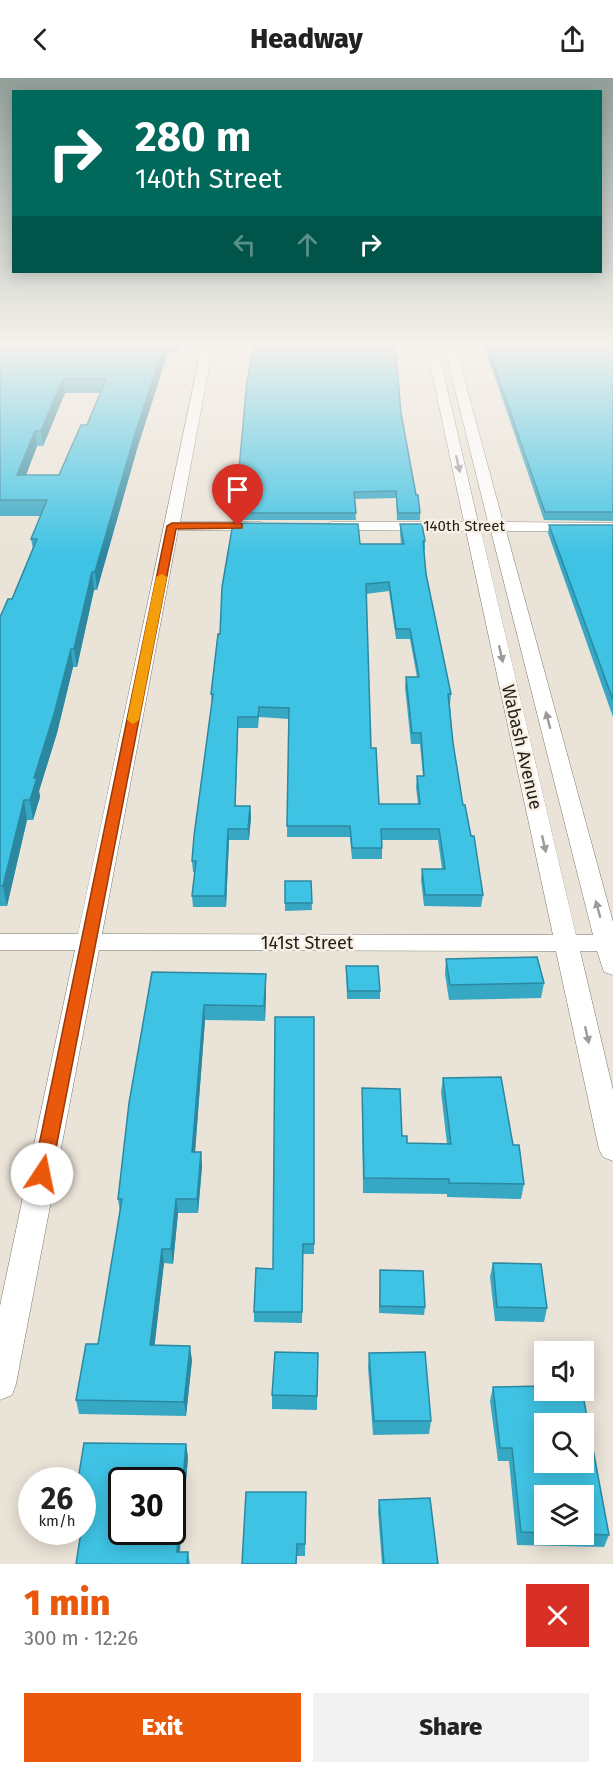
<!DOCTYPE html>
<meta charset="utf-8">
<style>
body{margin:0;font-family:"Fira Sans",sans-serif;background:#f2f2f2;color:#222;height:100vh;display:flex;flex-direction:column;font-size:22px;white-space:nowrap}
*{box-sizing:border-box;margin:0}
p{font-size:20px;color:#767676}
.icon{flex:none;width:33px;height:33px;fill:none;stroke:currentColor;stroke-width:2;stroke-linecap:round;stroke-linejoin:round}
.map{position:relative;height:1486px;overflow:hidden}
.panel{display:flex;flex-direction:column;background:#fff;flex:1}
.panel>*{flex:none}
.guide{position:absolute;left:12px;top:12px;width:590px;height:183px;border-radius:0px;box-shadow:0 3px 15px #0003;background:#00695c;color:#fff;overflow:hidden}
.fabs{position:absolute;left:534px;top:1263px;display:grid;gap:12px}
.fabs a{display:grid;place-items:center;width:60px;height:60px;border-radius:0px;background:#fff;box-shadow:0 3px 15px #0003;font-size:30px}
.speed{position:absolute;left:18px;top:1389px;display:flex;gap:12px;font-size:30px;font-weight:700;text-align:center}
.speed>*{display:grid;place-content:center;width:78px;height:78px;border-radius:50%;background:#fff;box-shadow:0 3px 15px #0003;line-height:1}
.speed small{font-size:15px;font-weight:400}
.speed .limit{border:3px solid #111;border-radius:9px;background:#fff;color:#111}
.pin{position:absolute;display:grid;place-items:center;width:51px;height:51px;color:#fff;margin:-62px -26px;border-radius:50% 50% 50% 0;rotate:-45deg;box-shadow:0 0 6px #0007}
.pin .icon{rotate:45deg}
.me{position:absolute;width:66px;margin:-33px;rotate:11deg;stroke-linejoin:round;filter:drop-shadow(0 0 4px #0008)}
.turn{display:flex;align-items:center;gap:21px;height:126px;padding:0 24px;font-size:27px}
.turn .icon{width:78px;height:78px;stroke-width:2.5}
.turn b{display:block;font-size:42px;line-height:51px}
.lanes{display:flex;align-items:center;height:57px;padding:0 24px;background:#0003;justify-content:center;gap:30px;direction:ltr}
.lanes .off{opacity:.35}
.round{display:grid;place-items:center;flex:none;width:63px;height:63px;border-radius:0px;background:#f2f2f2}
.summary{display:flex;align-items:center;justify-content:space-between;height:102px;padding:0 24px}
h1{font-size:36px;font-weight:800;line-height:45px;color:#ea580c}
.cta{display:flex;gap:12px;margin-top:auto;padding:12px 24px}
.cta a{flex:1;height:69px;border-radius:0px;background:#ea580c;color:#fff;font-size:24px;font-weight:800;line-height:69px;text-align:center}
.cta a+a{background:#f2f2f2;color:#222}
header{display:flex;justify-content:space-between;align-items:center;height:78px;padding:0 24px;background:#fff;font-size:27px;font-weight:800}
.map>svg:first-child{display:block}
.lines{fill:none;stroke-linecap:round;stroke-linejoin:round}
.street-casing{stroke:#7e786c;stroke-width:1}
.street{fill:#fff;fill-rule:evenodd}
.wall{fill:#36a8c4;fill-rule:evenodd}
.shaded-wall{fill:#2c88a0}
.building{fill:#3fc3e4;stroke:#2c88a0;stroke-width:1.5;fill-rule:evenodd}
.oneway{fill:#9c9b99}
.route{fill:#ea580c;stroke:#983908;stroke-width:1.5}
.slow{fill:#f59e0b}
.labels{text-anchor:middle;stroke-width:5;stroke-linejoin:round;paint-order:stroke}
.far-street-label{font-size:15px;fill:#23211c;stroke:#f8f0e4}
.street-label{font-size:18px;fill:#23211c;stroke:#f8f0e4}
</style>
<header><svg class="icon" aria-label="back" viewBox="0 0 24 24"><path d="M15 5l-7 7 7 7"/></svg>Headway<svg class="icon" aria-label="share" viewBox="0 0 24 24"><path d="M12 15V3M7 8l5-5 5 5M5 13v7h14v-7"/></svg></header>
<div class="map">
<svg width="613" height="1486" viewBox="0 0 613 1486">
<rect width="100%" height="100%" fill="#eae3d7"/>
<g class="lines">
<defs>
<path id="street" d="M202,267H213L180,444H261L268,448L261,452H178L102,856L553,857L466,453L331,452L324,448L331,444H464L426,267H437L478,444H488L444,267H455L503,444L613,445V453H506L613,844V897L604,894L597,873H580L613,1012V1083L603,1079L599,1071L556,873L99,872L16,1306L12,1317L0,1322V1228L75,872H0V856H78ZM481,453H491L593,857H576Z"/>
</defs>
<use href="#street" class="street-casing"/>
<use href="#street" class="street"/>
</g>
<g class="wall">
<path d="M0,267H180L178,274H168L137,371L97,512H94L77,589H73L57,655L39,713L40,719L33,742H27L7,828H0V539L12,521L33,471L31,461L41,438H0ZM65,315H100L87,347L59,397H26L37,368H43Z"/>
<path d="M484,267H613V443L544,442Z"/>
<path d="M401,335L416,417L420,435V442H397L396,420L355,421L356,442H235V435Z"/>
<path d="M400,446L425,463V472H424L426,496L451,616L450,626L453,665L463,727L483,817L481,829L424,828L421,802L422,791H442L438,762H382V781H352L350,759H287L289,641L259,639L258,650H238L235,728H250L251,739L249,762H229L226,829H193L192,818L195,794H193L192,783L212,626L211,616L220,556L360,466H401L400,455ZM389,513L396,561H410L417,599H406L405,609L411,666H420L423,698H417L416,709L418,726H379L371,670L366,516Z"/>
<path d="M549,447H613V639L548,455Z"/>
<path d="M285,803H311L312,832L285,833Z"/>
<path d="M446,881L544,905L541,920L449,922L445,896Z"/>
<path d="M346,888L380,913V921H347Z"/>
<path d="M152,894L266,896V911L265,943L205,942L195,1074H201L202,1088L198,1135H178L173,1186L164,1185L154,1268L192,1282L186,1338L79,1336L76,1322L98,1266L120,1134L118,1121Z"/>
<path d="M314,939V1176H303L302,1245L254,1244V1234L273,1191Z"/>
<path d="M443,1000L513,1067L524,1106L521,1121L447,1119V1116L363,1115L362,1025V1010L407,1065L447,1066L441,1014Z"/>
<path d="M493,1185L547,1230L544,1244L495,1243L490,1199Z"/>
<path d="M380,1192L425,1229L424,1237L379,1235Z"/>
<path d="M318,1275L317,1332L272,1331V1317Z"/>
<path d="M369,1275L431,1343L429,1356L373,1357L368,1289Z"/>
<path d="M544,1308V1312H582L609,1457L604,1469L517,1467L509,1383H498L490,1323L493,1309ZM544,1346H584V1384H544ZM544,1418H584V1456H544Z"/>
<path d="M186,1366L188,1380L180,1474H188L190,1486H76L80,1456H76L75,1454H82Z"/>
<path d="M306,1414L305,1478H297L242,1486Z"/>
<path d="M379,1422L438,1486H382L378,1433Z"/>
</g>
<g class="shaded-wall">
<path d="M164,267H167L168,274L137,371L97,512L95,494L135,356Z"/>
<path d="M63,301L65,315L43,368L41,353Z"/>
<path d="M35,353L37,368L20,413L17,397Z"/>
<path d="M92,494L94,512L77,589L74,571Z"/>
<path d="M71,571L73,589L57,655L39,713L40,719L33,742L30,722L34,700Z"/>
<path d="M238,639V650L235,739V728Z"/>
<path d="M24,722L27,742L7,828L3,808Z"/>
<path d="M250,728L251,739L249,762L248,751Z"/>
<path d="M228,751L229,762L226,829L225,818Z"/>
<path d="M266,896V911L265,943L264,928Z"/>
<path d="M204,927L205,942L194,1088L192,1074Z"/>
<path d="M201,1074L202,1088L198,1135L197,1121Z"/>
<path d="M176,1121L178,1135L173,1186L171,1171Z"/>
<path d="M162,1171L164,1185L153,1282L150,1267Z"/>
<path d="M190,1268L192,1282L186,1338L184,1324Z"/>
<path d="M186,1366L188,1380L178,1486L177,1474Z"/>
</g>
<g class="building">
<path d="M0,267H164L135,356L95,494H92L74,571H71L54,636L34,700H37L30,722H24L3,808H0V539L8,521H12L37,461H31L47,422H0ZM63,301H106L87,347H81L59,397H17L35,353H41Z"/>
<path d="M254,267H395L401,335L416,417H418L420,435H398L396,413L354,414L356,435H235L247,303Z"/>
<path d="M487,267H613V434H545Z"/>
<path d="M233,445L358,446L360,466H404L400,446H422L425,463H423L426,496L451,616H448L453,665L463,727H465L471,758H474L483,817H425L422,791H445L439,751H381L382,770H352L350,748H287L289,630L259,629L258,639H238L235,728H250L248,751H228L225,818H192L196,783H192L194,758L213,616H211L218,556H220L222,509ZM389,504L396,551H410L419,599H406L412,655H421L424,698H417L420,726H379L376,670H371L366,506Z"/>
<path d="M549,447H613V622Z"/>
<path d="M285,803H311L312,825H285Z"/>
<path d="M537,879L544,905L450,907L446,881Z"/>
<path d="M346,888H378L380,913H348Z"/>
<path d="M152,894L266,896L264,928L204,927L192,1074H201L197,1121H176L171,1171H162L150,1267L190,1268L184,1324L76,1322L86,1266H98L122,1121H118L129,1025Z"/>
<path d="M275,939H314V1166H303L302,1234H254L256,1190L273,1191Z"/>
<path d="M501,999L513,1067H519L524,1106L449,1105V1101L364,1100L362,1010L400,1011L402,1058H407V1065L451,1066L443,1000Z"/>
<path d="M493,1185L541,1186L547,1230L497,1229Z"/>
<path d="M380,1192L423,1193L425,1229L380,1228Z"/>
<path d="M275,1274L318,1275L317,1318L272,1317Z"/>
<path d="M425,1274L431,1343H374L369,1275Z"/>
<path d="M544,1308V1312H582L609,1457L584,1456V1418H544V1455L521,1454L512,1370H500L493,1309ZM544,1346H584V1384H544Z"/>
<path d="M84,1365L186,1366L177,1474H188L187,1486H76L81,1454H82V1402H78ZM122,1402H172V1454H122Z"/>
<path d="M246,1414H306L305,1466H297L296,1486H242Z"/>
<path d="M430,1420L438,1486H384L379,1422Z"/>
</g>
<defs><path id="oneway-solid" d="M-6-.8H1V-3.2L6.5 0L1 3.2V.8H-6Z" transform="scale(1.5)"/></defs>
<g class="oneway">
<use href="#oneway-solid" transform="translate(458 386) rotate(77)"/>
<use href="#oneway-solid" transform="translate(501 576) rotate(77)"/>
<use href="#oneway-solid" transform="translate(548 642) rotate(-105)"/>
<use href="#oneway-solid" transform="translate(544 766) rotate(77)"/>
<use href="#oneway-solid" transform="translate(598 831) rotate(-105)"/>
<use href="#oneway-solid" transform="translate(587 957) rotate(77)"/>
</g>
<linearGradient id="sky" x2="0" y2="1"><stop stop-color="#92a09a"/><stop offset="0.56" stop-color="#f6f2ed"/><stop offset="1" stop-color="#f6f2ed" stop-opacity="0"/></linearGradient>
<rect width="613" height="476" fill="url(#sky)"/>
<path class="route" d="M238,445L242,446V450L176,451L51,1096L48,1102L42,1104L35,1102L33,1096L167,448L172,445Z"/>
<path class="slow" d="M162,496L167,499L139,642L133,646L127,642L156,499Z"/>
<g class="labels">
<g class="far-street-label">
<text x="464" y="453">140th Street</text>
</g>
<g class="street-label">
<text transform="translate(522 669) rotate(77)" y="6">Wabash Avenue</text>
<text x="307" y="871">141st Street</text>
</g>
</g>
</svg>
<div class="fabs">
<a><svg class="icon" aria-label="sound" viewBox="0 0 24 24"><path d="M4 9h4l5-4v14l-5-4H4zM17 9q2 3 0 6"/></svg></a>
<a><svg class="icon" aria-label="search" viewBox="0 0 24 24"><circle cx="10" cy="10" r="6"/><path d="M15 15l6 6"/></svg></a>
<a><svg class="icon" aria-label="layers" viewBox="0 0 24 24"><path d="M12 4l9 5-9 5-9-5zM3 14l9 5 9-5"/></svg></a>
</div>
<div class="speed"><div>26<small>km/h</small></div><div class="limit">30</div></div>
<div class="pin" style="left:238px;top:448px;background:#d93025"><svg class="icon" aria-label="arrive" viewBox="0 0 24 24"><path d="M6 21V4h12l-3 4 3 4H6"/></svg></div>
<svg class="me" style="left:42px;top:1096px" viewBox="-20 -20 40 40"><circle r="19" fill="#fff"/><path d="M0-13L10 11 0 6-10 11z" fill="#ea580c"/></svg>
<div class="guide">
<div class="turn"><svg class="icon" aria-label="right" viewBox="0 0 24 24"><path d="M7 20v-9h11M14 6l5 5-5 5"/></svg><div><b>280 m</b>140th Street</div></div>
<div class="lanes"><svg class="icon off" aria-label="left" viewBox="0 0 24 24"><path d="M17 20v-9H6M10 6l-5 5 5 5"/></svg><svg class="icon off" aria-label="ahead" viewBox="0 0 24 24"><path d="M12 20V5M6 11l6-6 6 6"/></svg><svg class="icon" aria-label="right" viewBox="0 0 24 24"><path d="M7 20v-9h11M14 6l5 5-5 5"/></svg></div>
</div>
</div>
<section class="panel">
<div class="summary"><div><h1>1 min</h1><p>300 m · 12:26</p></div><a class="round" style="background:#d93025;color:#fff"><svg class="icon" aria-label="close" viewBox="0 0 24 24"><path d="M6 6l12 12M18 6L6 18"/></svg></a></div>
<div class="cta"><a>Exit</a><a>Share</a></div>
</section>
